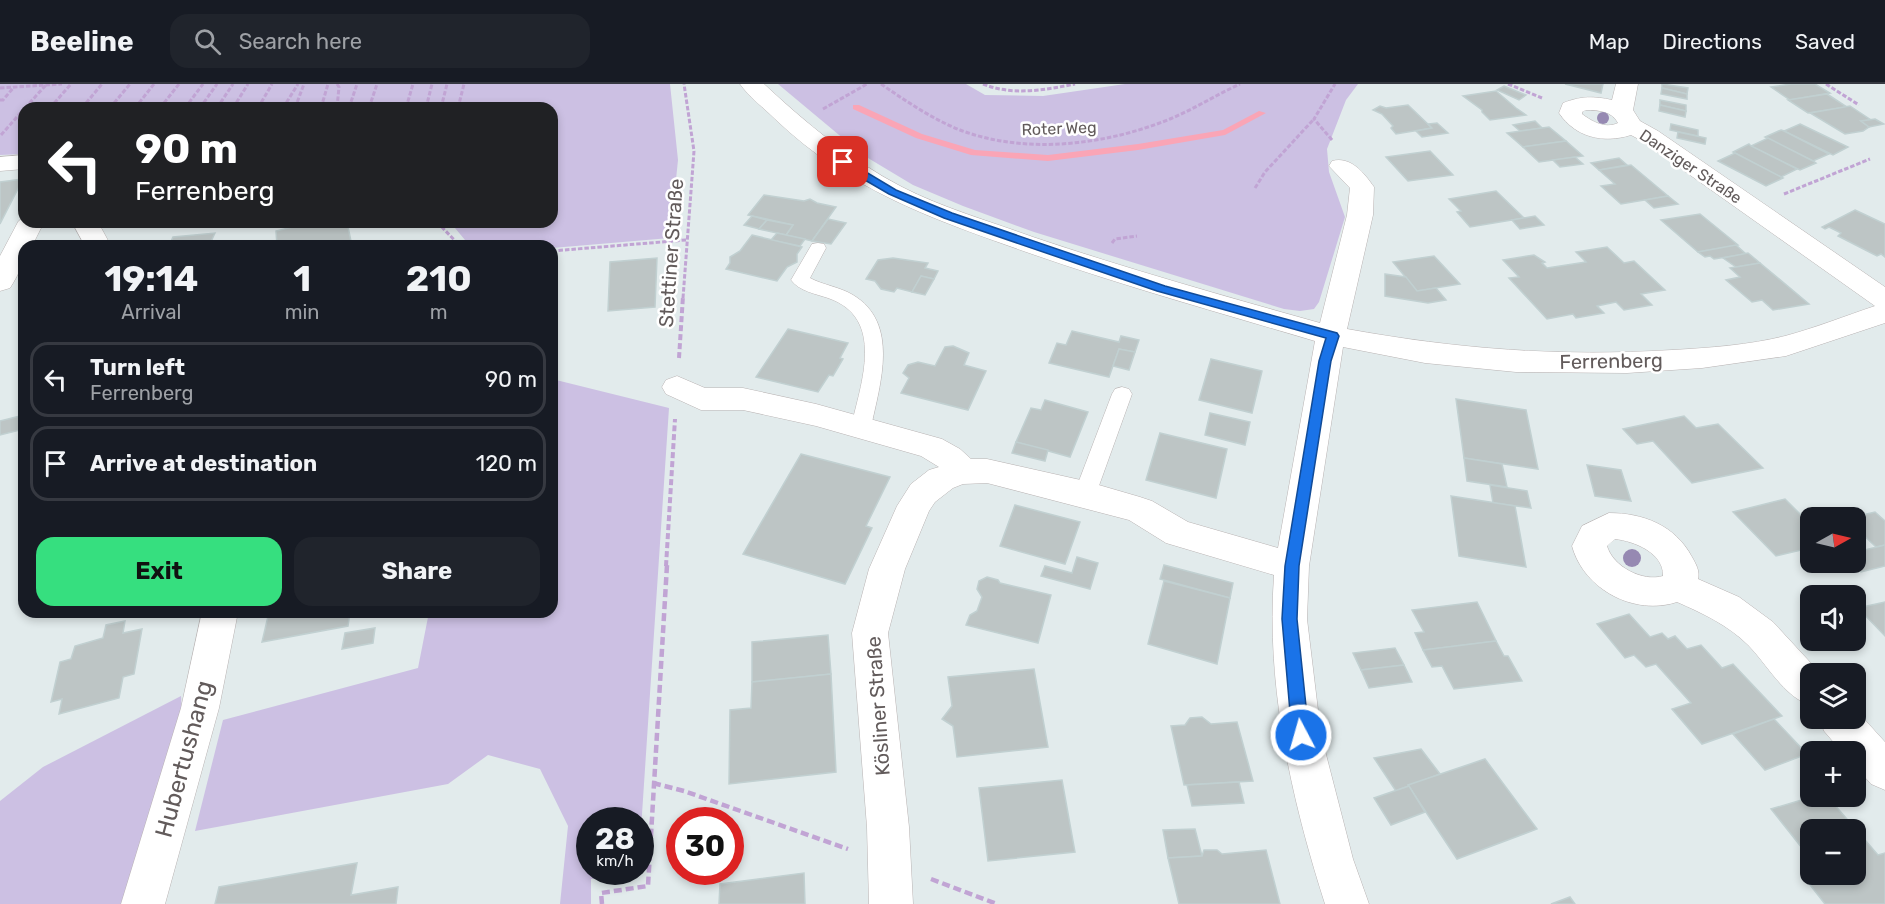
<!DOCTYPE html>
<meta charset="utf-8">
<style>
body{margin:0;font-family:Rubik,sans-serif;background:#20242c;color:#f1f3f6;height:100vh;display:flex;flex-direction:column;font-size:22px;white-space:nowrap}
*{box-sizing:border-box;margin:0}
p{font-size:20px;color:#9ea1a6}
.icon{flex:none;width:33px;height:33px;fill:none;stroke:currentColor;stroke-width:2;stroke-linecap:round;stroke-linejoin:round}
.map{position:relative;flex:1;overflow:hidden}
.sheet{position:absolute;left:18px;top:156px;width:540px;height:378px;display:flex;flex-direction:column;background:#171b24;border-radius:18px;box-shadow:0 3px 9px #0003}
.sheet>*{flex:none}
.hud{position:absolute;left:18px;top:18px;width:540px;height:126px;border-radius:18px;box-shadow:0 3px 9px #0003;background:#202124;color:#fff;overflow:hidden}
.needle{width:39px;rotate:82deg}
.controls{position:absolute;left:1800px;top:423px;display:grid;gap:12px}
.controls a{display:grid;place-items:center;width:66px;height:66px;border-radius:12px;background:#171b24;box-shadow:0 3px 9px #0003;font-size:30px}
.speed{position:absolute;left:576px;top:723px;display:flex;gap:12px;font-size:30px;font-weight:700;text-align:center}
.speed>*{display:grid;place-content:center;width:78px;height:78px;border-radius:50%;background:#171b24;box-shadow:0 3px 9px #0003;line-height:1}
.speed small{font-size:15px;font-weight:400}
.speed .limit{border:9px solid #d22;background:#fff;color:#111}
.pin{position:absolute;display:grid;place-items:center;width:51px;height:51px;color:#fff;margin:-26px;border-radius:12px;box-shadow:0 3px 9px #0006}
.me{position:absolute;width:66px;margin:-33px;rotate:354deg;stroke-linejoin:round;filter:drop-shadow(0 0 4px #0008)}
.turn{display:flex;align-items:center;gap:21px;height:126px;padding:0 18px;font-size:27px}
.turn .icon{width:78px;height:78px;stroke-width:2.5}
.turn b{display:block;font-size:42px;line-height:51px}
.eta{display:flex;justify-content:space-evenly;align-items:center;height:102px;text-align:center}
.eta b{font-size:36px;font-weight:700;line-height:42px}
.cta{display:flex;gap:12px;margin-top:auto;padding:12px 18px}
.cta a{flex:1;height:69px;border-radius:18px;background:#36df7f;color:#111;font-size:24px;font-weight:700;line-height:69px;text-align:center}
.cta a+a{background:#20242c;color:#f1f3f6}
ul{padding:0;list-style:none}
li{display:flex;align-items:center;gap:18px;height:75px;margin:0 12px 9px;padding:0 6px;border:3px solid #363941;border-radius:18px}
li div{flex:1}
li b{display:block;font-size:22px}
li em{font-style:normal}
header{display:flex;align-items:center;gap:36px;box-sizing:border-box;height:84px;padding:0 30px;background:#171b24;border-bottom:2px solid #363941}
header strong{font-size:28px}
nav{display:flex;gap:33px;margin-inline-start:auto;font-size:21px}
.search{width:420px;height:54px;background:#20242c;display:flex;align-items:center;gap:15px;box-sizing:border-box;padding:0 21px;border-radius:18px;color:#9ea1a6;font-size:22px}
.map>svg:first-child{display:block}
.green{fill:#ccc0e3}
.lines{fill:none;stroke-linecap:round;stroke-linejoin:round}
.stream{fill:#faa5b6;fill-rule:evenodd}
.building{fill:#bdc5c5;stroke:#c1d0d1;stroke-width:1.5}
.service-casing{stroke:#b9b3b3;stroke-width:1}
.minor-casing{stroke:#b9b3b3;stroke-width:1}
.path-far2{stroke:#c1a4d4;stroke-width:3;stroke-dasharray:4.5 2;stroke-linecap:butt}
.path-far1{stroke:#c1a4d4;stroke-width:4;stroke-dasharray:6 3;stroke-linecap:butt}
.path{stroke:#c1a4d4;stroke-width:4.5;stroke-dasharray:8 4;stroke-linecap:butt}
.service{fill:#fff;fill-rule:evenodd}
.minor{fill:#fff;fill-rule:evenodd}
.tree{fill:#9689b2}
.route{fill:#1a73e8;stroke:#114b97;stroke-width:1.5}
.labels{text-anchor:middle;stroke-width:5;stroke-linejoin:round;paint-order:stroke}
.far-street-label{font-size:16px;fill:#625b5b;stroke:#fff}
.street-label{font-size:20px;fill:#625b5b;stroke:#fff}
.near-street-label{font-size:24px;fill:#625b5b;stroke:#fff}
</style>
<header>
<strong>Beeline</strong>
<div class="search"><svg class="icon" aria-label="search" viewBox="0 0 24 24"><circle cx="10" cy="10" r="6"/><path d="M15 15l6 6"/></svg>Search here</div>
<nav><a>Map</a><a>Directions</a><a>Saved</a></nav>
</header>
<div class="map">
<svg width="1885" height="820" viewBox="0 0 1885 820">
<rect width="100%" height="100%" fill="#e2ebec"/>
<g class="green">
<path d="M0,0H670L678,76L670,154L552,164V162H470L450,138H552V24H24V70L0,71Z"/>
<path d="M778,0H966L985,11L1043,12L1125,0H1358L1346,16L1327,65L1329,88L1345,133L1319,218L1314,225L1300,227L1284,225L1034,148L963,122L913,101L863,71Z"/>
<path d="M552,295L669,324L641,745L640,736H590V788H638L637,790L591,795V820H560L568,742L540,685L488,671L448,700L195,747L223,636L418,584L429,528H552Z"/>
<path d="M181,612L182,631L122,820H0V717L43,683Z"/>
</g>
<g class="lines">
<path class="stream" d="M853,21H859L922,50L975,66L1048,71L1138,60L1223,46L1259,27L1266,29L1225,51L1138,66L1048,77L971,71L916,54L853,25Z"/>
</g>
<g class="building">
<path d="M1565,0H1603L1601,9Z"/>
<path d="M1662,0L1688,4L1687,10L1662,4Z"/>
<path d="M1791,0H1815L1830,9L1790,16L1771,3Z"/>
<path d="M1504,2L1526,11L1519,16L1497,6Z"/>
<path d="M1662,4L1687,10V15L1661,10Z"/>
<path d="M1496,7L1516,24L1526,31L1490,36L1482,28V26L1463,12Z"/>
<path d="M1827,10L1847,23L1808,29L1788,16Z"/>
<path d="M1660,16L1686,21V27L1660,21Z"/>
<path d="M1408,21L1432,44L1396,50L1391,44L1393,42L1382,30L1373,26L1380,22L1386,24Z"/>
<path d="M1660,21L1686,27L1685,33L1659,27Z"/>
<path d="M1850,22L1871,36L1861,37L1869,43L1863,47L1845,50L1810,29Z"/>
<path d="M1875,35L1884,40L1869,43L1861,37Z"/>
<path d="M1535,37L1542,44L1520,47L1513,41Z"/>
<path d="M1437,39L1448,49L1422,53L1416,47L1432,44L1428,40Z"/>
<path d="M1671,40L1698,46V52L1670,46Z"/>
<path d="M1800,40L1848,63L1833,71L1784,47Z"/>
<path d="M1549,43L1566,57L1523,63L1507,49Z"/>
<path d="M1781,46L1784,47L1829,70L1813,77L1765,53Z"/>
<path d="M1678,48L1706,54L1705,60L1677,54Z"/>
<path d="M1768,54L1813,77L1816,79L1800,86L1751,62Z"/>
<path d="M1566,57L1583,72L1539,78L1523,63Z"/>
<path d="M1749,60L1751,62L1797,85L1781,93L1733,68Z"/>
<path d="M1430,67L1453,91L1408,97L1386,73Z"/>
<path d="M1735,69L1781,93L1783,94L1766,102L1718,77Z"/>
<path d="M1575,73L1583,80L1560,83L1553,76Z"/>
<path d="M1619,74L1627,81L1599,86L1591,79Z"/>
<path d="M1631,81L1668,112L1621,120L1601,102L1615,100L1599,86Z"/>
<path d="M23,95L0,140V98Z"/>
<path d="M1496,107L1524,134L1470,143L1457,128L1461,127L1449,115Z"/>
<path d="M764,111L804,117L810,115L817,119L836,123L812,157L786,151L793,141L748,131Z"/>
<path d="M1668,112L1678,120L1654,124L1645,116Z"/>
<path d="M1855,126L1885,140V173L1881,170L1877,172L1838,152L1841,149L1829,143L1825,145L1822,143Z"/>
<path d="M1700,130L1738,161L1698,168L1661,136Z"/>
<path d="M752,132L767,136L759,145L744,141Z"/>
<path d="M1535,132L1544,141L1520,145L1512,136Z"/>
<path d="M828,135L846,139L831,160L812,157Z"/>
<path d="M767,136L793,141L786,151L759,145Z"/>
<path d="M299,138H347L352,162H277L276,147L296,142Z"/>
<path d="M215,149L209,162H169L173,153Z"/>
<path d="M777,149L786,151L805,155L800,162L771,156Z"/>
<path d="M752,151L802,163L797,170V178L787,183L777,197L726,185L730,179V173L740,167Z"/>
<path d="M1736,161L1746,170L1714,175L1710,172L1705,173L1698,168Z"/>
<path d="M1607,163L1624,179L1634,177L1665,206L1641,210L1652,221L1624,226L1616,218L1597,222L1604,229L1576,234L1573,230L1547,235L1509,194L1519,193L1503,176L1534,171L1545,178L1542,179L1547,184L1586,178L1576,168Z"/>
<path d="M1748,169L1760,179L1736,183L1723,174Z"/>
<path d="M1434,172L1460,200L1417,207L1393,178Z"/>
<path d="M657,174L655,223L608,227L610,178Z"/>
<path d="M893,174L928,179L925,184L938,187L934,195L921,192L912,208L897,204L894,208L881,205L875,197L866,195L878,176Z"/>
<path d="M1760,179L1809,220L1773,226L1762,216L1752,218L1726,196L1740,193L1730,184Z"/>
<path d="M1385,190L1406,193L1417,207L1436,204L1446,216L1428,219L1385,212Z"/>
<path d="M921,192L934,195L925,211L912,208Z"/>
<path d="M788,245L848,259L840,274L843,275L833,292L829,291L818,308L756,293Z"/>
<path d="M1072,247L1119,258L1121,252L1139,256L1135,268L1119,265L1109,293L1049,279L1057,259L1066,261Z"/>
<path d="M953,262L969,269L964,281L986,287L968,326L901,309L909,294L903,289L908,281L918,278L935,282L945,263Z"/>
<path d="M1119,265L1135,268L1129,286L1113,282Z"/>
<path d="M1211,275L1262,287L1252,329L1199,316Z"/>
<path d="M1456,315L1526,326L1538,385L1464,374Z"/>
<path d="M1045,316L1088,328L1070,373L1016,358L1031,324L1041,326Z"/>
<path d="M1210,329L1250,338L1245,361L1205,351Z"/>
<path d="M24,331V345L0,351V337Z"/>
<path d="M1684,332L1696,344L1718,340L1763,384L1692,399L1653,357L1637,360L1623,345Z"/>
<path d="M1160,349L1227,365L1216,414L1146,396Z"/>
<path d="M1016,358L1048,366L1045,377L1012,369Z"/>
<path d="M801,370L890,393L866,442L872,444L845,500L743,470Z"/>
<path d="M1464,374L1502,380L1507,403L1467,397Z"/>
<path d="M1587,381L1621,386L1631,417L1595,412Z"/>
<path d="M1490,401L1527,407L1531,424L1493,419Z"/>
<path d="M1451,412L1515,422L1526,483L1459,472Z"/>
<path d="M1785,415L1810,440V464L1776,472L1733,428Z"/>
<path d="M1015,421L1080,438L1065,480L1000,462Z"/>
<path d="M1875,428L1885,437V461L1876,463L1856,444V434H1849Z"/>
<path d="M1885,461V482L1861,488L1852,478H1856V468Z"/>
<path d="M1077,473L1098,479L1090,505L1041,492L1045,482L1072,489Z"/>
<path d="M1164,481L1233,499L1230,514L1160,495Z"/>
<path d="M987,493L998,496L1000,499L1051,511L1038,559L966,541L970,531L977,527L982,513L977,505L979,497Z"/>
<path d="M1164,497L1230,514L1217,580L1148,560Z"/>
<path d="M1477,518L1496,557L1423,566L1415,549L1424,548L1412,526Z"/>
<path d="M1885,518V552L1858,524Z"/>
<path d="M269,528H350L348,542L262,558Z"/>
<path d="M1629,530L1650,553L1662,549L1668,555L1675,552L1687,565L1701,561L1722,584L1733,580L1782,632L1702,660L1672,625L1691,619L1656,580L1646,583L1634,571L1625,574L1597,540Z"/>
<path d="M125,537L123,549L142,545L134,590L123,593L119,614L59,630L62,615L51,618L60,578L71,575L75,562L103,554L106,541Z"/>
<path d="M375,544L373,559L342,565L345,549Z"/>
<path d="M828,551L831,590L752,598V558Z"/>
<path d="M1496,557L1504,572H1508L1522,597L1454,605L1442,582L1432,583L1423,566Z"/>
<path d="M1395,564L1404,581L1361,586L1353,569Z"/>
<path d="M1404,581L1412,598L1369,604L1361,586Z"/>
<path d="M1034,585L1048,663L957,673L953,642L942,635L952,622L948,593Z"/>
<path d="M831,590L836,688L729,700L730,626L751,624L752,598Z"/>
<path d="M1202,633L1211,640L1237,638L1253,697L1184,701L1171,642L1185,641L1190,634Z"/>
<path d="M1774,635L1807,670L1765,686L1733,650Z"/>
<path d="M1421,665L1440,690L1396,707L1374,674Z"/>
<path d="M1485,675L1537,745L1457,775L1408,701Z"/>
<path d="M1062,696L1075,768L988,777L979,704Z"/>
<path d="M1239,698L1244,719L1192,722L1187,701Z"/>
<path d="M1409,702L1425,728L1391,741L1374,714Z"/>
<path d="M1815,712H1827L1878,771L1885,769V820H1825L1803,792L1810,790H1856V746H1810V774L1771,725Z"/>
<path d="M1195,745L1202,772L1168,774L1163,746Z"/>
<path d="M1204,766H1217L1222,770L1266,766L1280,820H1179L1168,774L1202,772Z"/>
<path d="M357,779L351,811L398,803L396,820H215L219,803Z"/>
<path d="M804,789L805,820H719L720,800Z"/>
<path d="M1570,813L1575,820H1551Z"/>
</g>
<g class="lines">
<defs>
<g id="service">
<path d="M818,159L824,160L826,164L810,194C823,201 840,203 853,211C900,239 880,300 871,343L868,348L861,350L854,348L851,343C861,299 886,234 828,214C816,210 799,207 791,196L812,160Z"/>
<path d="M1122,303L1129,305L1132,310L1096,410L1092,416L1085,418L1078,416L1074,410L1112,310L1115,305Z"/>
</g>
<g id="minor">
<path d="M740,0H764C806,39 850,76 902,103C943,124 989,137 1033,153C1128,185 1224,212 1320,239L1347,131L1350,104L1329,82L1332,77C1351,72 1364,89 1374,103L1373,131L1347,245C1457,265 1560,273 1672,266C1708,264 1750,261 1785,252C1815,244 1845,232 1875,222L1642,57L1631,51C1603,60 1575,53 1559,29L1563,19C1581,12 1594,12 1612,16L1616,0H1638L1633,26L1640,37L1658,47L1885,203V239L1786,272L1702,284L1627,289L1516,288L1425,279L1343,263L1309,482L1307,535L1321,651L1353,775L1369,820H1325C1291,714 1266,602 1274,491L1166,459L1129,436L987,399L963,400L953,404L935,418L929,427L905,485L888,549L909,743L913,820H869L867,743L852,549L869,485L897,422L911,400L929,386L939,383L921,372L816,342L743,326H701L666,310L662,303L666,296L677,292L705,304H743L816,320L942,355L960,365L971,375H987L1085,397L1140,413L1152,417L1188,438L1278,464L1315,257C1220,229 1124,202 1029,169C933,135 852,108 775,35C764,24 749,13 740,0ZM1586,26C1598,26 1612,27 1618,39C1605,45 1593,38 1582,30V28Z"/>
<path d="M24,71V85L0,87V73Z"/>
<path d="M24,132V138H44L32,162H24C24,179 19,190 10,204L0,207V172L18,138Z"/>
<path d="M72,138H98L111,162H85Z"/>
<path d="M1609,429C1643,429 1675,441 1692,473C1696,480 1700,487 1698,495L1739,513L1773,538L1821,590H1810V621C1784,613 1767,580 1748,561C1728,541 1702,529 1677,518C1635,532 1584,506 1572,462L1582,442ZM1615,455C1634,457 1664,469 1663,492C1643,498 1613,483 1607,462Z"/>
<path d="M202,528H238L219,624L165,820H121L181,624Z"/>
<path d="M1856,626L1885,658V706L1871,700L1856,683V668H1842L1824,647L1819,634H1856Z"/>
</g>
</defs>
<use href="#service" class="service-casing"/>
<use href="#minor" class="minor-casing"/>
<g class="path-far2">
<path d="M337,0L339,3L337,24"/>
<path d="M881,0C906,17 932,35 960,46C1026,71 1106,61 1170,35C1194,25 1216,11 1240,0"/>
<path d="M983,0C1012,12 1045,6 1075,0"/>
<path d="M1508,0L1542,14"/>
<path d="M1826,0L1859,21"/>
<path d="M0,4L62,0"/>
<path d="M0,16H3L14,3"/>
<path d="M25,24L46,1"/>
<path d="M50,24L71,0"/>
<path d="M82,24L102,0"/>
<path d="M110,24L130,0"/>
<path d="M135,24L154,0"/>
<path d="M160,24L179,0"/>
<path d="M185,24L203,0"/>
<path d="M200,24L217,0"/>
<path d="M217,24L233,0"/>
<path d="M233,24L248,0"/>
<path d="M258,24L272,0"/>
<path d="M283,24L298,0"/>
<path d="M295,24L304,0"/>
<path d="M321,24L328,0"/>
<path d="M349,24L357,0"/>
<path d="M369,24L377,0"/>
<path d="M406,24L413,0"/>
<path d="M426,24L432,0"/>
<path d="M441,24L447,0"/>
<path d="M458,24L464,0"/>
<path d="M823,25L867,0"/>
<path d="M1,51L24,25"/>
<path d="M1332,56L1314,35L1335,0"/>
<path d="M1255,104L1265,88L1314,35"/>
<path d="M1784,110L1870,75"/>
<path d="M437,138L460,162"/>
<path d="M1112,159L1115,155L1137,152"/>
<path d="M552,167L686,156"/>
<path d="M683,214L694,67L684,0"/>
</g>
<g class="path-far1">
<path d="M679,274L683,212"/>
<path d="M666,482L675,335"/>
</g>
<g class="path">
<path d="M653,699L684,707L848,765"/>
<path d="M931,795L997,820"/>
<path d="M602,820L601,809L648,802L667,481"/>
</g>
<use href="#service" class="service"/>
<use href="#minor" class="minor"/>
</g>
<g class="tree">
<circle cx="1603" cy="34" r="6"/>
<circle cx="1632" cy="474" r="9"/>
</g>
<path class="route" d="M839,76H846L896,106L952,129L1165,202L1337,249L1339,252L1331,277L1299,482L1297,535L1309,651L1306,656L1301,658L1295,656L1292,651L1282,535L1285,482L1319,277L1326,254L1157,207L944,134L889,110L839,81Z"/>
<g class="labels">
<g class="far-street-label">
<text transform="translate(1059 44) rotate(-2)" y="6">Roter Weg</text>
<text transform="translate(1691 82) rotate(34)" y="6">Danziger Straße</text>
</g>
<g class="street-label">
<text transform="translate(671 169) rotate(-86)" y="7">Stettiner Straße</text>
<text transform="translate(1611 277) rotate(-1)" y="7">Ferrenberg</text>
<text transform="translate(878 622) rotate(-94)" y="7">Kösliner Straße</text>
</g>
<g class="near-street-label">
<text transform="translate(184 675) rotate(-75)" y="8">Hubertushang</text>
</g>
</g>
</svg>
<div class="controls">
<a><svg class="needle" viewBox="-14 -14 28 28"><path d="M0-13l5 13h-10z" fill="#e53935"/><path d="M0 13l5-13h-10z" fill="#9ea1a6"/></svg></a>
<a><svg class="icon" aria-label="sound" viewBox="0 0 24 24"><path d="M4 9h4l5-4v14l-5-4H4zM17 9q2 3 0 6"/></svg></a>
<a><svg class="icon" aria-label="layers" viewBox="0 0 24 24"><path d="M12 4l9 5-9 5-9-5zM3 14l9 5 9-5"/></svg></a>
<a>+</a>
<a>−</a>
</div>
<div class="speed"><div>28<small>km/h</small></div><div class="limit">30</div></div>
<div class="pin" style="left:843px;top:78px;background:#d93025"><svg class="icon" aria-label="arrive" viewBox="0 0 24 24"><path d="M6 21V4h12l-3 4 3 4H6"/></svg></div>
<svg class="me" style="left:1301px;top:651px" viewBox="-20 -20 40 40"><circle r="17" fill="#1a73e8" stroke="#fff" stroke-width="3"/><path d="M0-11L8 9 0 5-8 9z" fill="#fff"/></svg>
<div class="hud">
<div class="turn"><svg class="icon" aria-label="left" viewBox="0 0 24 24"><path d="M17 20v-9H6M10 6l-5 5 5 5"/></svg><div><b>90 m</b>Ferrenberg</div></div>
</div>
<section class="sheet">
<div class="eta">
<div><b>19:14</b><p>Arrival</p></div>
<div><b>1</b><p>min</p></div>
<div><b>210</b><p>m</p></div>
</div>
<ul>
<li><svg class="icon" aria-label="left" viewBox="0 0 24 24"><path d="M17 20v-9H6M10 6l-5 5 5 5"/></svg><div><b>Turn left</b><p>Ferrenberg</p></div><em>90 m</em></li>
<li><svg class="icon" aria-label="arrive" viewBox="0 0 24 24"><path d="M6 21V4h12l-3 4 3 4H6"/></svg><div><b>Arrive at destination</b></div><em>120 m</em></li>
</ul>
<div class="cta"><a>Exit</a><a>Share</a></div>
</section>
</div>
